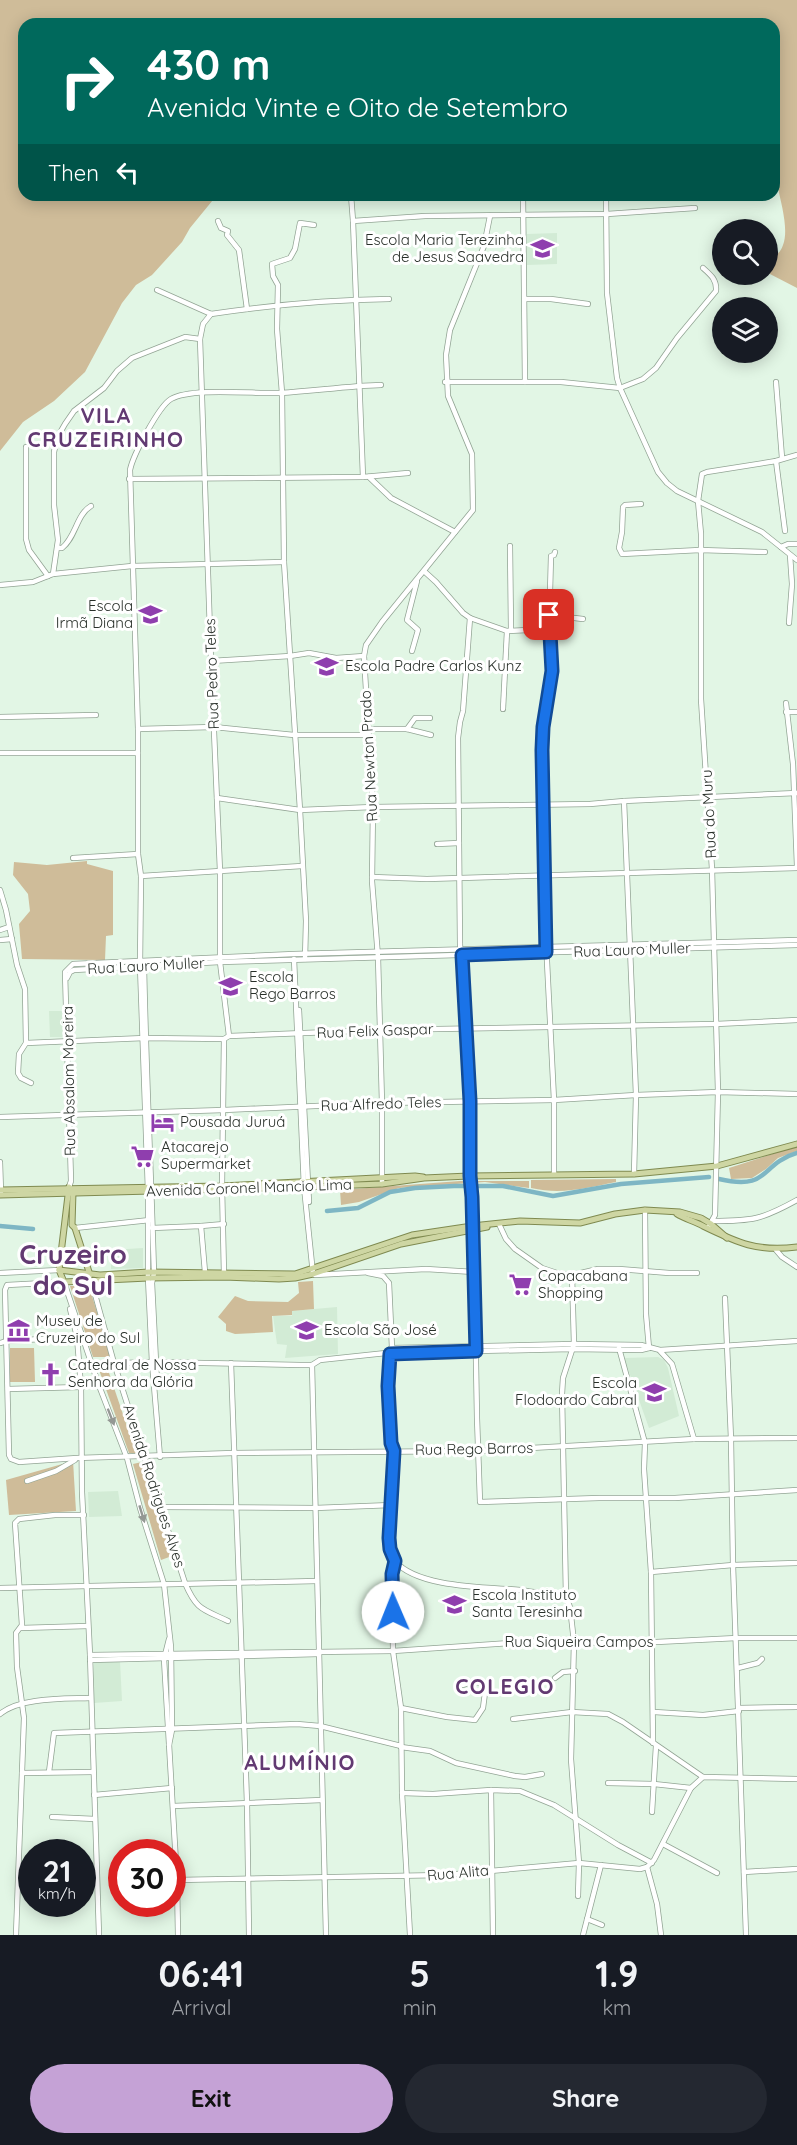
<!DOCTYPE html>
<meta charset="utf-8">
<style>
body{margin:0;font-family:Quicksand,sans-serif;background:#242831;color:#f1f3f6;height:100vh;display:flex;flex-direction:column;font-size:22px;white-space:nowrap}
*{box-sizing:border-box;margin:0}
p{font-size:20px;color:#9ea1a6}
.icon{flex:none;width:33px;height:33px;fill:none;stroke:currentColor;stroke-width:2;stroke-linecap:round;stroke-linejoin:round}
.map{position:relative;height:1935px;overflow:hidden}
.details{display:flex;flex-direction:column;background:#171b24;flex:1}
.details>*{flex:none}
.guide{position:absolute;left:18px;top:18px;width:762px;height:183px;border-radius:18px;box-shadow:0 3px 15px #0003;background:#00695c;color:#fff;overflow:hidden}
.tools{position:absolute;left:712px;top:219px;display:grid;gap:12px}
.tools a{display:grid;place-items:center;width:66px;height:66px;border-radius:50%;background:#171b24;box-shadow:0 3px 15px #0003;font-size:30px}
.speed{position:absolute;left:18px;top:1839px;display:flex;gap:12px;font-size:30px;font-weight:700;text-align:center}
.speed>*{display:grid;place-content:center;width:78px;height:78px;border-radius:50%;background:#171b24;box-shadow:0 3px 15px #0003;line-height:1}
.speed small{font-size:15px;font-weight:400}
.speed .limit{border:9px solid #d22;background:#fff;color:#111}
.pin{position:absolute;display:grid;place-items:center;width:51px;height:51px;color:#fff;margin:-26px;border-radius:12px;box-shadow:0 3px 9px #0006}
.me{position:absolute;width:66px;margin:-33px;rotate:359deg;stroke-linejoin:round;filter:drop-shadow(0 0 4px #0008)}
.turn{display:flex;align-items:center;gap:21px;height:126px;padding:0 30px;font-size:27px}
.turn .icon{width:78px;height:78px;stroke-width:2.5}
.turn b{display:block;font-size:42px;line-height:51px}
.then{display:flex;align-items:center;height:57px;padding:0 30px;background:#0003;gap:12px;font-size:22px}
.eta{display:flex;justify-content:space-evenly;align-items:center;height:102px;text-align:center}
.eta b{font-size:36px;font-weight:700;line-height:42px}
.button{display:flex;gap:12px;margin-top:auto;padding:12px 30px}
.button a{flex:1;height:69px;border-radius:36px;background:#c5a2d6;color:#111;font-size:24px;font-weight:700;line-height:69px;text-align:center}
.button a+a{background:#242831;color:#f1f3f6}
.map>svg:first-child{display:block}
.built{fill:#d2ebd5}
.green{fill:#cfbc99}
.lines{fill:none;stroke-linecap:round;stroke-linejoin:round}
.canal{stroke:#7eb6c4;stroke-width:4.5}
.minor-casing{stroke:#92a494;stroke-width:6}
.major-casing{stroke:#7f8a50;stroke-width:7}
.minor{stroke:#fff;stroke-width:4.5}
.major{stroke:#ced6a3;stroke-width:5}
.oneway{fill:#949894}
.route-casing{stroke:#114b97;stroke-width:15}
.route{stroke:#1a73e8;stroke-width:10}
.labels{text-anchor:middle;stroke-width:6;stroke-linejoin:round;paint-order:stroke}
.poi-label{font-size:15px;fill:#29302a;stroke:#fff;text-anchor:start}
.street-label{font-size:15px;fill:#29302a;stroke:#fff}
.district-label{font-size:21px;font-weight:bold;letter-spacing:1.5px;fill:#623a72;stroke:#fff}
.town-label{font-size:27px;font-weight:bold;fill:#623a72;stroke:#fff}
</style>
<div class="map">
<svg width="797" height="1935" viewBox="0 0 797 1935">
<rect width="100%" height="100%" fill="#e2f6e5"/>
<g class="built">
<path d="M557,233V264L527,265V234Z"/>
<path d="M49,1011H64V1037H50Z"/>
<path d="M143,1248V1268L111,1269V1250Z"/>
<path d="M337,1307L338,1354L285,1358L287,1345L277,1344L273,1316H292V1311Z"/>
<path d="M658,1357L664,1360L668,1368L679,1416L649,1428L624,1358Z"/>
<path d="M118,1491L122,1516L89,1517L88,1492Z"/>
<path d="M94,1661H120L122,1701L94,1703Z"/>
</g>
<g class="green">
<path d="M0,0H797V288L768,273C768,255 779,258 783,245C789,230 781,203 778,188L774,187V24H24V195H217L190,228L182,242L152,275L136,285L122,303L85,372L54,401L23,422L0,451Z"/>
<path d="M87,861V864L113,871V935L106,936L105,960L22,959L19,924L30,911L28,894L13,875L14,862L47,865Z"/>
<path d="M797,1146V1151L778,1158L766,1169L752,1178L731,1179L729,1168Z"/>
<path d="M616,1179V1182C586,1188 562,1195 531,1188V1180Z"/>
<path d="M460,1181H529V1188L485,1182L399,1188L359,1202L341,1205L340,1190Z"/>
<path d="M313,1281L314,1309L292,1311V1315L272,1316L273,1332L235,1334L226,1331V1324L218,1317L235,1296L248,1301L288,1302L299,1293L298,1282Z"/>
<path d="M70,1286H89L110,1355L109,1357H93Z"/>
<path d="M10,1348H34L35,1382H10Z"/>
<path d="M98,1367H107L136,1453H129Z"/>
<path d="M73,1461L76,1511L9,1515L6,1480Z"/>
<path d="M142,1462L162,1520L172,1556L161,1560L133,1464Z"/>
</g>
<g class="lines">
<g class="canal">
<path d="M719,1179C771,1191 759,1164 797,1153"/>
<path d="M327,1211L358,1208L390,1192L415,1188L454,1186H503L553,1196L621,1184L709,1177"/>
<path d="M0,1226L33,1229"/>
</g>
<defs>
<g id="minor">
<path d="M351,195L353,221L363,477"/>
<path d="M523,195L525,382"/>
<path d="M606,195L607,293L617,378L620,388L658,472L667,483L677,491L762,532L797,560"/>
<path d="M218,221L221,228L228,231L227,235L239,250L247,309"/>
<path d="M353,221L425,216L607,214L695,208"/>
<path d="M157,290L211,314"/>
<path d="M526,299H551L588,304"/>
<path d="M211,314L203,324L200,339L211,661L220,871V962L229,1036"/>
<path d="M211,314C270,305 330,300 389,299"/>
<path d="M445,382H561L620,388L643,379L656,368L677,338L716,291C717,280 711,275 703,268"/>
<path d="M776,382L782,458"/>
<path d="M26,447V539L29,550L48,576"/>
<path d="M776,461L785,531"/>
<path d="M369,477L391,498L455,532"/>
<path d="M129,479L363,477L408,473"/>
<path d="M641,504L625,505L623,507L622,532L619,548L622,554L700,550L765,552"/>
<path d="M510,546L511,630"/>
<path d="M781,547L788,544H797"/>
<path d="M58,548H62C76,537 76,515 91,506"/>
<path d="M425,572L436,582L463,613L470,618L507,631L549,629"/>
<path d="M53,574L58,540L54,505V452L57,438L65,424L74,411L104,388L117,371L132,358L185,337L200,339"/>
<path d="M0,585L33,582L53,574L132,566L284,562"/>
<path d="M549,615L583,619"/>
<path d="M470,618L463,711L460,722L458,738L460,944L470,1101L469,1176L474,1253L477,1418L480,1502L599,1498H675L797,1490"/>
<path d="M789,623L792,584L790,555"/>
<path d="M412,651L418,630L407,620L417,581"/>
<path d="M211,661L290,656L309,653L336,658L364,656"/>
<path d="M786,703L793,764L797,866"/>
<path d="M503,709L507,631"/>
<path d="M786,712H797"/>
<path d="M0,717L96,715"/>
<path d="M138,729L214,727L294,735H368"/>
<path d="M367,729H407L431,735"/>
<path d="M407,729L415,718H430"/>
<path d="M0,753H138"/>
<path d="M217,798L300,810L373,807L590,804L624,801L797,793"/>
<path d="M624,801L636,1095L634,1174"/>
<path d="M437,844L459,843"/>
<path d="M73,858L138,854"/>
<path d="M141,876L302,866"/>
<path d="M372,877L427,879L797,868"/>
<path d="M0,890L6,910L17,965L25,989L26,1043L19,1054L18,1073L21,1078L31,1083"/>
<path d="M0,930L9,927"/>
<path d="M0,940L12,939"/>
<path d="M294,959L304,1187L313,1274L315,1275L426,1269L474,1272"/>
<path d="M305,959L306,921L300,810L284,562L282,393L277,329L278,285L273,276L272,264L290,258L295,249L300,223L314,225"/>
<path d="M144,965C146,1068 151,1170 154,1273L152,1283L157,1382"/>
<path d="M67,978L70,972L74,970L220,962L797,945"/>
<path d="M299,1010L309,1202"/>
<path d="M26,1043L145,1038L224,1039L229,1036L380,1030L716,1024L797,1020"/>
<path d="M0,1117L224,1110L382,1103L554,1100L636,1095L718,1092L797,1094"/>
<path d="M0,1162L1,1192"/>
<path d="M554,1174V1100L545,922L542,772L543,727L552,671L549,629L551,556L554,555L555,552"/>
<path d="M382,1184V1103L378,957L372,881L373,807L364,656L366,645L382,622L473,510L472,454L448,396L446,355L450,330L484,246L490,216"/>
<path d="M69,1187L71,1181L65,972L73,964L294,954L797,940"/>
<path d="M645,1210L646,1314L649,1348"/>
<path d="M712,1221C752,1221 761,1220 797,1200"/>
<path d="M499,1224L506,1239L515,1249L542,1268L557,1273L572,1275L598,1269H619L669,1273H697"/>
<path d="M201,1226L224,1224"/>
<path d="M709,1226L715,1215L718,1092L712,869L701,699V534L698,501L702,474L707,472L776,461L797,455"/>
<path d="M75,1228L150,1220"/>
<path d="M152,1228L201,1226L205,1272"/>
<path d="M776,1250L782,1257L797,1267"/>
<path d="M0,1273L59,1270"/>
<path d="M368,1273L383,1276L389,1283L392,1348L388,1386L391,1443L394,1451L389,1537L390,1549L395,1561L392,1574L393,1651L401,1708L402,1793L410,1935"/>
<path d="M224,1274L222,1186L224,1039"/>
<path d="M572,1275L574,1344L563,1378L562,1394L566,1597L570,1607L574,1642L571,1759L579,1863L578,1896"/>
<path d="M91,1280L114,1363L185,1583C197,1611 203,1609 228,1621"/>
<path d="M725,1298L731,1439L733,1565L746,1935"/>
<path d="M70,1309L77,1337L81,1387L82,1492L90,1655L99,1935"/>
<path d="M0,1343L7,1341L77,1337"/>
<path d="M619,1348L645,1443L644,1469L651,1572L653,1743"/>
<path d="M390,1349L392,1348L574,1344L641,1345L660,1350L797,1341"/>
<path d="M660,1351L672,1364L694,1439"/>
<path d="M231,1363L247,1803L249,1935"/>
<path d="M92,1364L152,1362L300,1365H312L320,1360L386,1353L572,1349L641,1350L649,1348"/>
<path d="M312,1365C316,1555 322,1745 326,1935"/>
<path d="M8,1389L81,1387L98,1383"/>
<path d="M160,1457L152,1362L148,1278V1191L140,966L141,876L138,854V729L130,470C133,455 159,406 171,399C191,387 255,394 280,393C314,391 348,386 381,385"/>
<path d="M27,1481L56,1471L75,1460"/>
<path d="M161,1507L315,1508L392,1505"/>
<path d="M395,1561C417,1588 487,1587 520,1590C535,1592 551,1595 566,1597"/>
<path d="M651,1572L733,1565L797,1563"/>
<path d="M0,1588L317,1581"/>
<path d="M21,1628L88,1626"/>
<path d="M169,1639L164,1659L177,1880L178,1935"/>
<path d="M90,1655L393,1651L554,1640L616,1644L737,1638H797"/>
<path d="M90,1660L319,1654"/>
<path d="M738,1668L758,1663L762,1659"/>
<path d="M555,1678L563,1672L575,1671"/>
<path d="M401,1708L447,1717L475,1720L483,1708L486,1685C480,1681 470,1682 463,1685"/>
<path d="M739,1708L797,1707"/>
<path d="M654,1712L703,1715L739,1711"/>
<path d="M0,1714C20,1697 65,1699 90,1698"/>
<path d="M513,1719L572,1712L608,1714L623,1722L703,1777"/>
<path d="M169,1745L172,1730L171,1647L164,1584L140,1508L127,1458L98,1383L64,1282L7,1285L5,1290L9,1455L11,1459L19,1462L77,1458L234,1453L478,1451L694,1439L797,1438"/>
<path d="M401,1747L430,1751L456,1763L515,1776L525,1777L542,1774"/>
<path d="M49,1772L54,1733L297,1724L320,1726L401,1746"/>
<path d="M22,1773L93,1772"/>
<path d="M608,1783L654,1784L691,1788"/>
<path d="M491,1790L493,1935"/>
<path d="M402,1793L433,1794L491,1790L520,1791L554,1805L618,1845L652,1863"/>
<path d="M94,1795L172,1788"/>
<path d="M173,1806L322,1800"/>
<path d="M652,1812L656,1746"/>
<path d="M52,1817L95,1819"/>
<path d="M663,1844L717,1873"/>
<path d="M647,1867L657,1904L661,1935"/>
<path d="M744,1872L797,1869"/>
<path d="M177,1880L445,1875L579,1863L640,1869L647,1867L654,1860L691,1788L703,1777L797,1779"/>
<path d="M82,1882L96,1883"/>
<path d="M587,1919L602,1925"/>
<path d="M16,1935L24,1718L17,1667L16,1633L22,1625L15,1523L19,1519L55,1515H84"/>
<path d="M583,1935L601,1865"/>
</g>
<g id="major">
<path d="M69,1187L59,1270L64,1282L148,1278L224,1277L279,1279L295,1278L313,1274L401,1244L487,1227"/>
<path d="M0,1190L222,1186L415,1176L423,1177"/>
<path d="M73,1192L72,1225L75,1228L90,1275"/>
<path d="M0,1195L304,1187L382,1184L424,1178L469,1176L634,1174L717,1166L797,1144"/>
<path d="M677,1214C685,1219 694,1221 703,1226C738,1243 757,1252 797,1247"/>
<path d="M59,1270L100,1275L149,1272L295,1274L412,1235L472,1226L520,1221L580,1223L615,1214L645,1210L680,1212L701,1218L711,1224L727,1238"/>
</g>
</defs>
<use href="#minor" class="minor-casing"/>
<use href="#major" class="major-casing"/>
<use href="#minor" class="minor"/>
<use href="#major" class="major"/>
</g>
<defs><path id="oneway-solid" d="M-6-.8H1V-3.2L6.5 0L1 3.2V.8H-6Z" transform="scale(1.5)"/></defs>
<g class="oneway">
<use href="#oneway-solid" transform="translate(111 1417) rotate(69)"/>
<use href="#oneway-solid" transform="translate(142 1514) rotate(73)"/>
</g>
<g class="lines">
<defs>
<path id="route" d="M393,1612L392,1574L395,1561L390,1549L389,1538L394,1451L391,1443L388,1386L390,1354L476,1351L472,1197L470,1176V1101L462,955L546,952L542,750L543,727L552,671L549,615"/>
</defs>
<use href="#route" class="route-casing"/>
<use href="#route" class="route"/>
</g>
<defs>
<symbol id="school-bare" viewBox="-9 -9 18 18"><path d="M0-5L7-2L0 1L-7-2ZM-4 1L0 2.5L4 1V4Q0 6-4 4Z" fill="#8f3eae" stroke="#fff" stroke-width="2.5" paint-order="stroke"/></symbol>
<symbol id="hotel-bare" viewBox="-9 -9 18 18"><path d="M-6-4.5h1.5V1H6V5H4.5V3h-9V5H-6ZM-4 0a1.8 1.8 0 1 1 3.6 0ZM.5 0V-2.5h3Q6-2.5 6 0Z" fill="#8f3eae" stroke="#fff" stroke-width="2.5" paint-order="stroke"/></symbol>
<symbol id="supermarket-bare" viewBox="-9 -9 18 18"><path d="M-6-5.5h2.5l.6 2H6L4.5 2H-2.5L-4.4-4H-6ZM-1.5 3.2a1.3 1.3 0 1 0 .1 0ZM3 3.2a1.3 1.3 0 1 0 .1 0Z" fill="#8f3eae" stroke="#fff" stroke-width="2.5" paint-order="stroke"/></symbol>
<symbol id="museum-bare" viewBox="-9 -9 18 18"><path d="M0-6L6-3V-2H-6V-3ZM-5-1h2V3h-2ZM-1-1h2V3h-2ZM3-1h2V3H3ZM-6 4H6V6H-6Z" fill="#8f3eae" stroke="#fff" stroke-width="2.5" paint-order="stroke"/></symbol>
<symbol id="church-bare" viewBox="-9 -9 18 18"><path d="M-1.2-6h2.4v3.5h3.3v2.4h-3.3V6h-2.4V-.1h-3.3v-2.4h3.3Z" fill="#8f3eae" stroke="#fff" stroke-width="2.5" paint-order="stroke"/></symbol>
</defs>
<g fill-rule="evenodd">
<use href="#school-bare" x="526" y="232" width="33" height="33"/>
<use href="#school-bare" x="134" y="598" width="33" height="33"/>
<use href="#school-bare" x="310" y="650" width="33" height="33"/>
<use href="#school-bare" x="214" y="970" width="33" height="33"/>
<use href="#hotel-bare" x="146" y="1106" width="33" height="33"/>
<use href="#supermarket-bare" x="126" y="1140" width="33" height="33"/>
<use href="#supermarket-bare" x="504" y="1268" width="33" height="33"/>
<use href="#museum-bare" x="2" y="1314" width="33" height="33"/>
<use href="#school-bare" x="290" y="1314" width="33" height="33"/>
<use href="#church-bare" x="34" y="1358" width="33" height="33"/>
<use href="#school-bare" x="638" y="1376" width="33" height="33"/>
<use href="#school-bare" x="438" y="1588" width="33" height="33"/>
</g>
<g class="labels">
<g class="poi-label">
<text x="524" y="245" text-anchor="end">Escola Maria Terezinha<tspan x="524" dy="17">de Jesus Saavedra</tspan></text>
<text x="133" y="611" text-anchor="end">Escola<tspan x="133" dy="17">Irmã Diana</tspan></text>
<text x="345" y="671">Escola Padre Carlos Kunz</text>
<text x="249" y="982">Escola<tspan x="249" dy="17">Rego Barros</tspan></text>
<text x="180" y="1127">Pousada Juruá</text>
<text x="161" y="1152">Atacarejo<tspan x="161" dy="17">Supermarket</tspan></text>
<text x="538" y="1281">Copacabana<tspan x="538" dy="17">Shopping</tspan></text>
<text x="36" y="1326">Museu de<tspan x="36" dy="17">Cruzeiro do Sul</tspan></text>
<text x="324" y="1335">Escola São José</text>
<text x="68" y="1370">Catedral de Nossa<tspan x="68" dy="17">Senhora da Glória</tspan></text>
<text x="637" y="1388" text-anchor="end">Escola<tspan x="637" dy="17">Flodoardo Cabral</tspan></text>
<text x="472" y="1600">Escola Instituto<tspan x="472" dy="17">Santa Teresinha</tspan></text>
</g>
<g class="street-label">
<text transform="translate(212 674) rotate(-92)" y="5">Rua Pedro Teles</text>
<text transform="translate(369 756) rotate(-93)" y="5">Rua Newton Prado</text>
<text transform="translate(709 814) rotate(-93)" y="5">Rua do Muru</text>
<text transform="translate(632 950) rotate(-2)" y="5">Rua Lauro Muller</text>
<text transform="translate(146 966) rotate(-3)" y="5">Rua Lauro Muller</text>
<text transform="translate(375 1031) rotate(-2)" y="5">Rua Felix Gaspar</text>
<text transform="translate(69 1081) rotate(-91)" y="5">Rua Absalom Moreira</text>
<text transform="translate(381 1104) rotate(-2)" y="5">Rua Alfredo Teles</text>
<text transform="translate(249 1188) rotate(-2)" y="5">Avenida Coronel Mancio Lima</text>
<text transform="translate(474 1449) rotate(-1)" y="5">Rua Rego Barros</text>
<text transform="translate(154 1486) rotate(72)" y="5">Avenida Rodrigues Alves</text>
<text x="579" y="1647">Rua Siqueira Campos</text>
<text transform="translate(458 1873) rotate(-5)" y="5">Rua Alita</text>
</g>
<g class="district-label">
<text x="106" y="423">VILA<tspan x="106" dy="24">CRUZEIRINHO</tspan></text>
<text x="505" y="1694">COLEGIO</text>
<text x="300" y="1770">ALUMÍNIO</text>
</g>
<g class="town-label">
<text x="73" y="1264">Cruzeiro<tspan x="73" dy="31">do Sul</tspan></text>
</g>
</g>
</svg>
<div class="tools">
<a><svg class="icon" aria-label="search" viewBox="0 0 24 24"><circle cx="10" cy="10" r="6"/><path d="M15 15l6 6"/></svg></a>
<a><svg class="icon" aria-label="layers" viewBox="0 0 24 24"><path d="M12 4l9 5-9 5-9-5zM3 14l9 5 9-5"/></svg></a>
</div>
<div class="speed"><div>21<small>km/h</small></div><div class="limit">30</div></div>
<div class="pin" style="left:549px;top:615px;background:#d93025"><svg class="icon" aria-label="arrive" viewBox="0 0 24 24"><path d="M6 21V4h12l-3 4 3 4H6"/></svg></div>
<svg class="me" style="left:393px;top:1612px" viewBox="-20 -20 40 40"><circle r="19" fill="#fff"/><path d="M0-13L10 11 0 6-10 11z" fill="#1a73e8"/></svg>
<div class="guide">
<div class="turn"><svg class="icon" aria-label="right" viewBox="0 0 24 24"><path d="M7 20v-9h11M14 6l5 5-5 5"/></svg><div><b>430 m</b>Avenida Vinte e Oito de Setembro</div></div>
<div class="then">Then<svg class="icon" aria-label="left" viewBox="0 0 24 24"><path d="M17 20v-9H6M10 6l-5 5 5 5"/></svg></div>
</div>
</div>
<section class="details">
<div class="eta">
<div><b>06:41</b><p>Arrival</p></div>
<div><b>5</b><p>min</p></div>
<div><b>1.9</b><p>km</p></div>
</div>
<div class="button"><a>Exit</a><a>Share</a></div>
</section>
